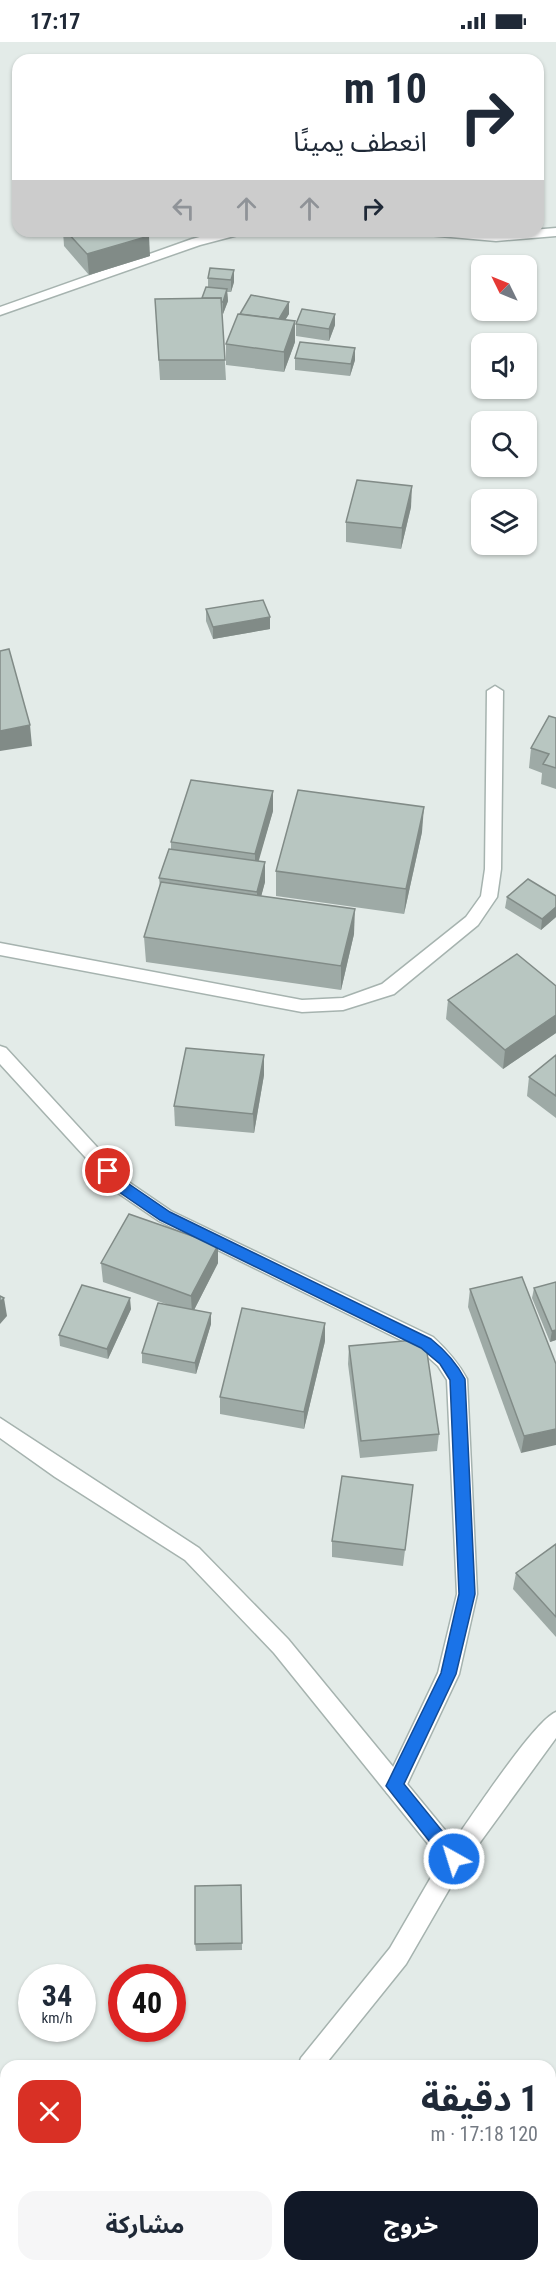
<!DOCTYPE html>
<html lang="ar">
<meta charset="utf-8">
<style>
body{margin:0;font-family:"Roboto Condensed","Noto Sans Arabic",sans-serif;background:#f6f6f7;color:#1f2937;direction:rtl;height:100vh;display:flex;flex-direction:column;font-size:22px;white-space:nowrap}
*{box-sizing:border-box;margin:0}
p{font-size:20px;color:#747a83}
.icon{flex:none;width:33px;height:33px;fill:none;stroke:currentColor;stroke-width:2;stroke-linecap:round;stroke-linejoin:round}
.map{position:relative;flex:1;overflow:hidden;direction:ltr}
.drawer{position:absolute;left:0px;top:2018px;width:556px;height:212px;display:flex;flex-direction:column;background:#fff;border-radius:18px 18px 0 0;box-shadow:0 2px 4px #0004;direction:rtl}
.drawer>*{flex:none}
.banner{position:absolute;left:12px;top:12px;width:532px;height:183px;border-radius:18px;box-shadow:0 2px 4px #0004;direction:rtl;background:#fff;color:#1f2937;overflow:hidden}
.needle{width:39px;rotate:313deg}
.controls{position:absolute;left:471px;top:213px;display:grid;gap:12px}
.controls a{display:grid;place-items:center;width:66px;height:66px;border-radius:12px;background:#fff;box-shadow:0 2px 4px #0004;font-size:30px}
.speed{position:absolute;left:18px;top:1922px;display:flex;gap:12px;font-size:30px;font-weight:700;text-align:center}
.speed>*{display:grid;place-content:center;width:78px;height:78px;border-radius:50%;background:#fff;box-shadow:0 2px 4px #0004;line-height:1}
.speed small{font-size:15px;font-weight:400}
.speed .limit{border:9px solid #d22;background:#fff;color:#111}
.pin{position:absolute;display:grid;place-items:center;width:51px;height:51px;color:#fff;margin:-26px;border:3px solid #fff;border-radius:50%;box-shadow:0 2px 6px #0007}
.me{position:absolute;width:66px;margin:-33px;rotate:321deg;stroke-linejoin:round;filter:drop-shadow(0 0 4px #0008)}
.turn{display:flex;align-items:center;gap:21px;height:126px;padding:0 18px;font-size:27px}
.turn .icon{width:78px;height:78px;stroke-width:2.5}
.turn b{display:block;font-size:42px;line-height:51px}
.lanes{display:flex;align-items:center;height:57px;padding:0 18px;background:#0003;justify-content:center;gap:30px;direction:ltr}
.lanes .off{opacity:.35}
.round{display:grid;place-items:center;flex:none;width:63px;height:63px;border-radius:18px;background:#f6f6f7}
.head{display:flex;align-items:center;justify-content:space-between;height:102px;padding:0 18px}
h1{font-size:36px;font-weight:700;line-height:45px}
.action{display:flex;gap:12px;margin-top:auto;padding:12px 18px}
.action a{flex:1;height:69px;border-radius:18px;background:#111827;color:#fff;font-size:24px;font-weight:700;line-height:69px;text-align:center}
.action a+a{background:#f6f6f7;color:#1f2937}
.status{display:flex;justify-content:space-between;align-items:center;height:42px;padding:0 30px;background:#fff;direction:ltr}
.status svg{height:16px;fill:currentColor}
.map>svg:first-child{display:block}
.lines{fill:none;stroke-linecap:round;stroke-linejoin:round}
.minor-casing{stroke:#a6b3af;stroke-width:3}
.tertiary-casing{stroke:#a6b3af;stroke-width:3}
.minor{fill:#fff;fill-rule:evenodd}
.tertiary{fill:#fff;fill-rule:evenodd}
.wall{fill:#9eaaa6}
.shaded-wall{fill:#818b87}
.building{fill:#b8c6c1;stroke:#818b87;stroke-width:1.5}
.route{fill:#1a73e8;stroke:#114b97;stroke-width:1.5}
</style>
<div class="status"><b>17:17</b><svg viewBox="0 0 49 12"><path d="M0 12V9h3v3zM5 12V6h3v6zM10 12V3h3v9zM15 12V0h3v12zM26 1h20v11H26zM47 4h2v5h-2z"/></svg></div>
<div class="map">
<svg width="556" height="2228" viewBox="0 0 556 2228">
<rect width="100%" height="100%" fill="#e3ebe8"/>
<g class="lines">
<defs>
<g id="minor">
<path d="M495,644L503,649L501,827L497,855L478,883L394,952L343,968L302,970L0,913V901L302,958L343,956L382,942L466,875L481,854L485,827L487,649Z"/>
<path d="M0,1004L6,1006L130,1141L171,1169L433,1295C447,1308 458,1320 467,1337L477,1552L459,1632L403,1751L395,1754L387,1751L384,1744L438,1631L457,1552L447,1338L438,1324L419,1307L159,1179L118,1151L0,1022Z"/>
</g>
<g id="tertiary">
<path d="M556,186V194L496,199L428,193L422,189L496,191Z"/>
<path d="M223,189H244L242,192L200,203L0,273V265L192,197Z"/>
<path d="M0,1376L199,1506L288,1597L454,1799C472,1774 534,1679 556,1670V1696L462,1825L406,1922L324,2024H298L301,2016L390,1906L441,1818L274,1611L185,1518L55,1435L0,1396Z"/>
<path d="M106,2223H133L131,2228H104Z"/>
</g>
</defs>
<use href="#minor" class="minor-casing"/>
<use href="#tertiary" class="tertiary-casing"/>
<use href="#minor" class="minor"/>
<use href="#tertiary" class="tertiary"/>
</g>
<g class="wall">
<path d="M63,189H144L150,214L89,233L64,204Z"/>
<path d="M234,228V240L231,250H227L228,259L223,272L222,271L226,338H160L156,277L202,256L208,245V236Z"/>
<path d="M289,260V272L285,278L295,300L284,330L226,323V302L240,272Z"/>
<path d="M335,272V283L329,299L296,294V282Z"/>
<path d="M355,306V318L350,334L295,328V316Z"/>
<path d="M411,465L401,507L346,500V480Z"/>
<path d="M206,567L270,575V587L213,597L206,579Z"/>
<path d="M556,676V747L541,742L542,731L529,726L531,706Z"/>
<path d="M273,749V769L258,819L265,840L261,854L354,892L341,948L146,920L144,895L160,845L159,836L171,807V800Z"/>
<path d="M422,790L404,872L276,854V829Z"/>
<path d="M556,854V875L541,888L505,866L507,855Z"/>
<path d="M556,944V991L503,1027L446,977L448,958Z"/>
<path d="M264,1013V1033L254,1091L175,1084L174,1064Z"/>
<path d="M556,1013V1076L527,1054L529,1035Z"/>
<path d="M101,1221H218L194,1268L211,1271V1282L196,1332L142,1321V1311L166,1262L103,1240Z"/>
<path d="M556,1240V1298L550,1300L532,1256L534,1246Z"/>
<path d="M470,1247L556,1322L521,1411L468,1265Z"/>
<path d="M131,1267L108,1317L60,1304L59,1293Z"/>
<path d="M325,1299L304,1387L220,1372V1355Z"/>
<path d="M349,1304L439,1392L437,1409L360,1416L348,1322Z"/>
<path d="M413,1443L403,1524L332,1515V1499Z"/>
<path d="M556,1502V1595L513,1547L516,1531Z"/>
<path d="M241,1843L242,1908L196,1909L195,1902Z"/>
</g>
<g class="shaded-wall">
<path d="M149,194L150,214L89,233L87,212Z"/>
<path d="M234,228V240L231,250V238Z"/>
<path d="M227,247L228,259L223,272V260Z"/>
<path d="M289,260V272L277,291V279Z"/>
<path d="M335,272V283L329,299V287Z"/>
<path d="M295,279V300L284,330V310Z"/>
<path d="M355,306V318L350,334L351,322Z"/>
<path d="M412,444L411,465L401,507L402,486Z"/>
<path d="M270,575V587L213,597V585Z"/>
<path d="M30,683L32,704L0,709V689Z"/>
<path d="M273,749V769L255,832V812Z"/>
<path d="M424,765L422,790L404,872L406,847Z"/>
<path d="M265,820V840L257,870V850Z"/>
<path d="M556,865V875L541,888L542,877Z"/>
<path d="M355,867L354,892L341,948V924Z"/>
<path d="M556,973V991L503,1027L505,1008Z"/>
<path d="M264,1013V1033L254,1091L253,1072Z"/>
<path d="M218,1203V1221L192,1272L191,1254Z"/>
<path d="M4,1256L7,1274L0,1282V1260Z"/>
<path d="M130,1256L131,1267L108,1317L107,1307Z"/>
<path d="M211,1271V1282L196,1332L195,1321Z"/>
<path d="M325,1281V1299L304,1387V1370Z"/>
<path d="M556,1288V1298L550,1300L552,1289Z"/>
<path d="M556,1387V1403L521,1411L524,1394Z"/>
<path d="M410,2223H413L411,2228H406Z"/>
</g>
<g class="building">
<path d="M66,189H144L149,194L87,212Z"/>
<path d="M210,226L234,228L231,238L208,236Z"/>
<path d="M206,245L227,247L223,260H221V256H202Z"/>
<path d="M251,253L289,260L279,277L240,272Z"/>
<path d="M221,256L225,318H159L155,257Z"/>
<path d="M302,267L335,272L329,287L296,282Z"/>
<path d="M238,272L295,279L284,310L226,302Z"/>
<path d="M300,300L355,306L351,322L295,316Z"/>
<path d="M357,438L412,444L402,486L346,480Z"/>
<path d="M263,558L270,575L213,585L206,567Z"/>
<path d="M9,607L30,683L0,689V609Z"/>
<path d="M549,674L556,676V726L543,722L549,712L531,706Z"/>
<path d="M191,738L273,749L255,812L171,800Z"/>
<path d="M298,748L424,765L406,847L276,829Z"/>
<path d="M169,807L265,820L257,850L159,836Z"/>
<path d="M528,837L556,854V865L542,877L507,855Z"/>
<path d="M161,840L355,867L341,924L144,895Z"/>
<path d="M517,912L556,944V973L505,1008L448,958Z"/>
<path d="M186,1006L264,1013L253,1072L174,1064Z"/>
<path d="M556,1013V1054L529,1035Z"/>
<path d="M129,1172L218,1203L191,1254L101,1221Z"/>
<path d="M522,1235L556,1322V1387L524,1394L470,1247Z"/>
<path d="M556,1240V1288L552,1289L534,1246Z"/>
<path d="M82,1243L130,1256L107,1307L59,1293Z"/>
<path d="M0,1254L4,1256L0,1260Z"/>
<path d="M158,1261L211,1271L195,1321L142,1311Z"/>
<path d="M242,1266L325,1281L304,1370L220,1355Z"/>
<path d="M425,1297L439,1392L361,1399L349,1304Z"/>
<path d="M342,1434L413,1443L405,1508L332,1499Z"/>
<path d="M556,1502V1575L516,1531Z"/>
<path d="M241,1843L242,1901L195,1902V1844Z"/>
<path d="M176,2223H201L208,2228H173Z"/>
<path d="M278,2223H410L406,2228H274Z"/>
</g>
<path class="route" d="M108,1123L113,1125L129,1142L170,1170L431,1297C446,1309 456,1320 465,1337L475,1552L456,1632L404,1742L460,1811L462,1817L460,1823L454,1825L448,1823L386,1744L441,1631L459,1552L450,1338L440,1322L421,1306L160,1178L119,1150L102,1129Z"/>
</svg>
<div class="controls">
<a><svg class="needle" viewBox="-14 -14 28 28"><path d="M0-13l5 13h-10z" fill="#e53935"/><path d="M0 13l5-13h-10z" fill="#747a83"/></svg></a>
<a><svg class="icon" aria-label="sound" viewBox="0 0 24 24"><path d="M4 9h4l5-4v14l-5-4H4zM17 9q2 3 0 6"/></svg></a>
<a><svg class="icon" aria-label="search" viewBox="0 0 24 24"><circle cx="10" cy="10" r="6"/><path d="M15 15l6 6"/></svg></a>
<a><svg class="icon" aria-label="layers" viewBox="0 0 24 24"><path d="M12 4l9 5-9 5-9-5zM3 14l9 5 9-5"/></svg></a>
</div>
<div class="speed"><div>34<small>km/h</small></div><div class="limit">40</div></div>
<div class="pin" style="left:108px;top:1129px;background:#d93025"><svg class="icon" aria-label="arrive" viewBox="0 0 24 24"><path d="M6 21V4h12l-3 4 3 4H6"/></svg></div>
<svg class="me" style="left:454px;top:1817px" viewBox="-20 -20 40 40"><circle r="17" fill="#1a73e8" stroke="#fff" stroke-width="3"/><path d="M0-11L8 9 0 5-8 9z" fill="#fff"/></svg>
<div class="banner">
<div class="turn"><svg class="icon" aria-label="right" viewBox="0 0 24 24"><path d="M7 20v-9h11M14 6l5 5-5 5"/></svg><div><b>10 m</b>انعطف يمينًا</div></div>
<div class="lanes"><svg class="icon off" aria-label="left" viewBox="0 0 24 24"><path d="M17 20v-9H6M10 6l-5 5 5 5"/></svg><svg class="icon off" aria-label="ahead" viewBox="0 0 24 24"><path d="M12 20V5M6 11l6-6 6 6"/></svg><svg class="icon off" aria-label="ahead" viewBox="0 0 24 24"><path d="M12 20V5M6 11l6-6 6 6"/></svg><svg class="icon" aria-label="right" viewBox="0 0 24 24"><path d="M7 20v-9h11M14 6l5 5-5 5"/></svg></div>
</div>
<section class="drawer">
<div class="head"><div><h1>1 دقيقة</h1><p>120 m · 17:18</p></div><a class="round" style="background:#d93025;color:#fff"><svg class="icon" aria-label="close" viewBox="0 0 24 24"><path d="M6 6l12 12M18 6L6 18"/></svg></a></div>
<div class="action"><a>خروج</a><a>مشاركة</a></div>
</section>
</div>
